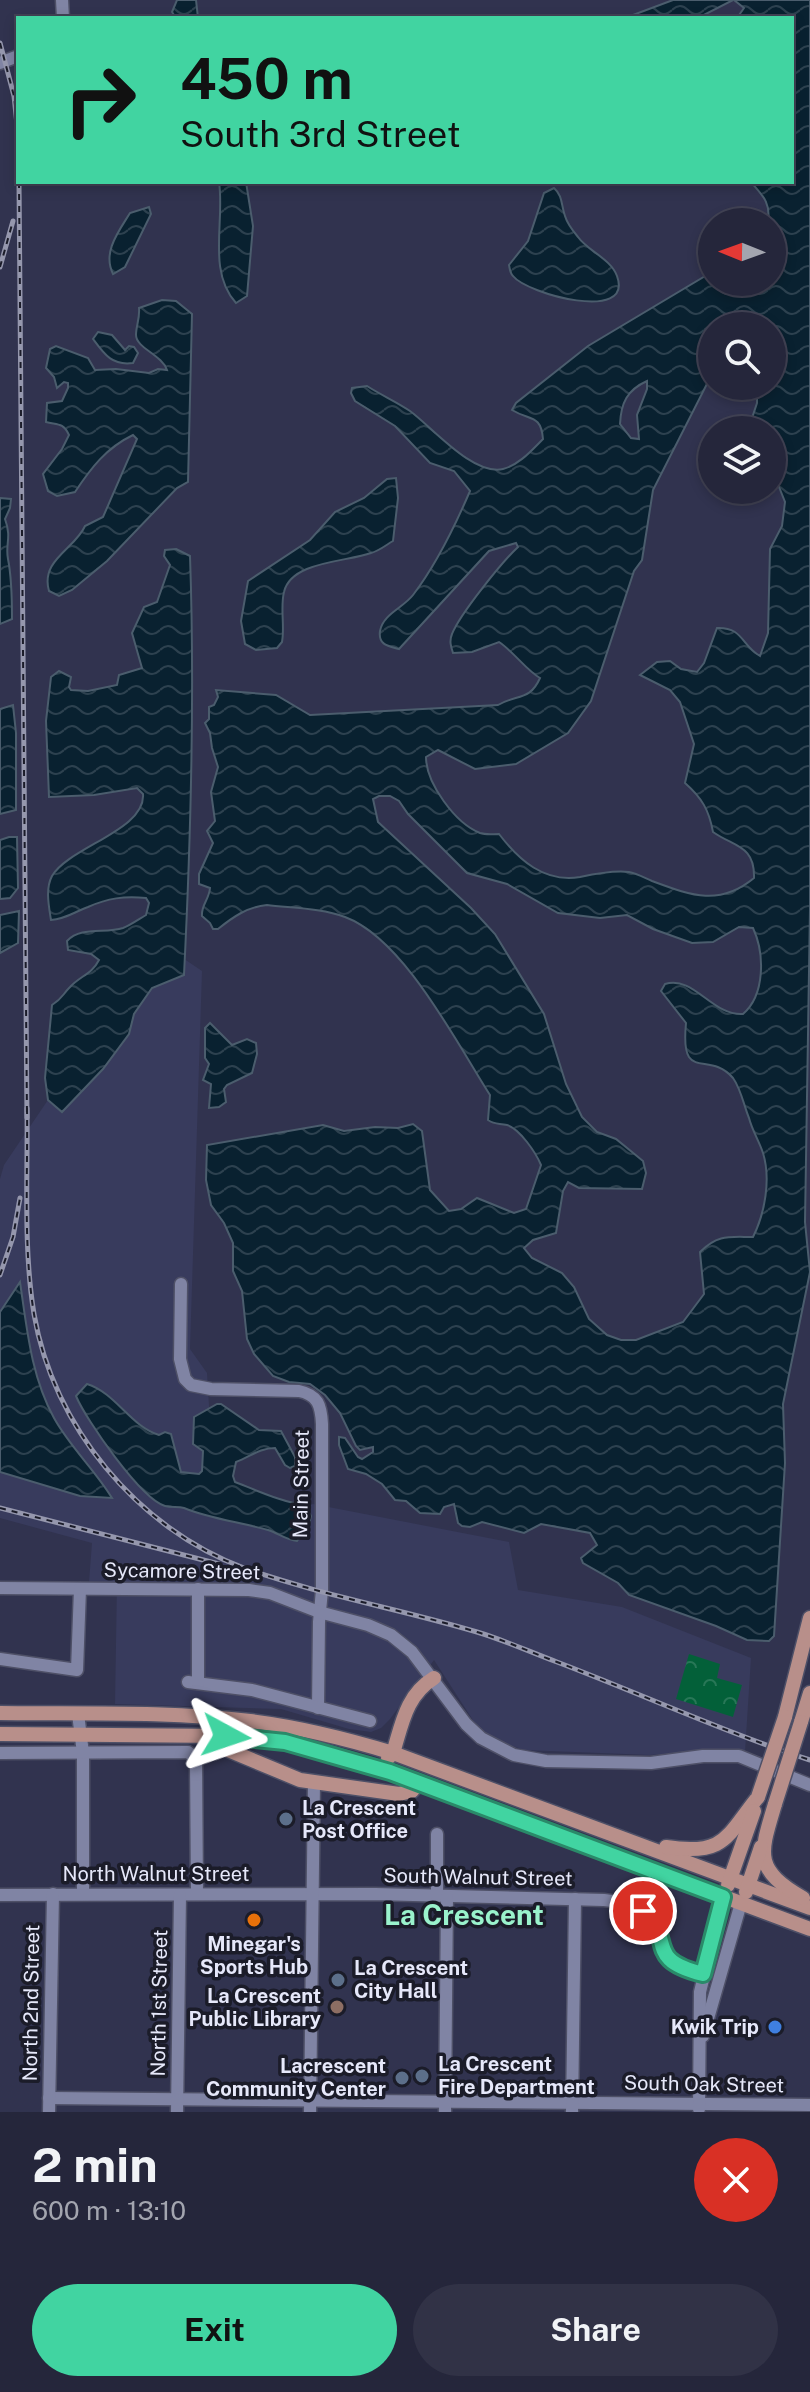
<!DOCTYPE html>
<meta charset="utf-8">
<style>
body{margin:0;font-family:"Public Sans",sans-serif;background:#313246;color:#f1f3f6;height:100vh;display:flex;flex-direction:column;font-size:30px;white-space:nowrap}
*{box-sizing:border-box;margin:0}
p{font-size:26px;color:#a3a5af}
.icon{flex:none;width:44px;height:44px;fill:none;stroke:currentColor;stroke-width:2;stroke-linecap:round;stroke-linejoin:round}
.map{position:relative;height:2112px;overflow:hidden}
.sheet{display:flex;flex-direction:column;background:#25263b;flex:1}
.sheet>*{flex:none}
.banner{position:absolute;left:16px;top:16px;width:778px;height:168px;border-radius:0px;box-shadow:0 4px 12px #0003,0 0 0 2px #424355;background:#41d4a1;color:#111;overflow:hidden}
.needle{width:52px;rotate:271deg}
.tools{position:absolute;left:698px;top:208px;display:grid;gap:16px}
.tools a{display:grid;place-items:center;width:88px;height:88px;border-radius:50%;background:#25263b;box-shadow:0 4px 12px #0003,0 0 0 2px #424355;font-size:40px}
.pin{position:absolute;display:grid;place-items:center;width:68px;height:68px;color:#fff;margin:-34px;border:4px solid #fff;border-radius:50%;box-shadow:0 2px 8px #0007}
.me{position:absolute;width:88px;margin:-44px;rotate:95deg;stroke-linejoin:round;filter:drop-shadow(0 0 6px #0008)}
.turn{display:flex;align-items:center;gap:28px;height:168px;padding:0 32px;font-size:36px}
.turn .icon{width:104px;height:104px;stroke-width:2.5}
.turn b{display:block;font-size:56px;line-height:68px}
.round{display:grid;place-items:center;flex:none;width:84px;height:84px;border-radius:42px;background:#313246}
.overview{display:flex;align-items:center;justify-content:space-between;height:136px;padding:0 32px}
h1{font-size:48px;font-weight:700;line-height:60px}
.button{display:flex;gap:16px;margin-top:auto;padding:16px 32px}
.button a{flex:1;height:92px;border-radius:48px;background:#41d4a1;color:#111;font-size:32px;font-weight:700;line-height:92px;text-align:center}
.button a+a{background:#313246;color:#f1f3f6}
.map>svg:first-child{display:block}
.built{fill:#383b5d}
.park{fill:url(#park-crowns)}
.water{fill:url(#water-waves);stroke:#4b5d6d;stroke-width:2;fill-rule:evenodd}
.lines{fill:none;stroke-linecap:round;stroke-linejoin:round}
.minor-casing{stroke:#4e5067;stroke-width:15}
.major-casing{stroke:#4e5067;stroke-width:17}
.minor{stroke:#8084a4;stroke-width:12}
.major{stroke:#b88f8a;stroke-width:14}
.rail-casing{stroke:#9597ad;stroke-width:5}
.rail{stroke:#1b1c29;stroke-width:2;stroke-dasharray:6;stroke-linecap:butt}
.major-bridge-casing{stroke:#4e5067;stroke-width:17;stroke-linecap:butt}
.major-bridge{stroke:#b88f8a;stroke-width:14}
.route-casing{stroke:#2a8a69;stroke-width:20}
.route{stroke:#41d4a1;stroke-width:14}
.service-dot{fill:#5c6f8a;stroke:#1b1c29;stroke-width:3}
.food-dot{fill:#e8710a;stroke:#1b1c29;stroke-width:3}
.education-dot{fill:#8d6e63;stroke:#1b1c29;stroke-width:3}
.shop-dot{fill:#3f7fe0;stroke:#1b1c29;stroke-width:3}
.labels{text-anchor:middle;stroke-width:7;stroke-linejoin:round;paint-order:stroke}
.street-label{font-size:20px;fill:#e6e8fa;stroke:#1b1c29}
.poi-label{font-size:20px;font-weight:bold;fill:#e6e8fa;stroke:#1b1c29;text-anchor:start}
.district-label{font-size:28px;font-weight:bold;fill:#9af2cc;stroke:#1b1c29}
</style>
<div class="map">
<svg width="810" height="2112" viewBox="0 0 810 2112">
<defs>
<pattern id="park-crowns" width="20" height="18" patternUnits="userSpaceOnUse" patternTransform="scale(2)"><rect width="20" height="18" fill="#036039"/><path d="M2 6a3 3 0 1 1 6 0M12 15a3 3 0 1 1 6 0" fill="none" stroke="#287757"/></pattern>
<pattern id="water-waves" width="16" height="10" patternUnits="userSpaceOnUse" patternTransform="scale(2)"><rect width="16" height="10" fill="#092130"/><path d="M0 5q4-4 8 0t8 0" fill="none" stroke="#2d414f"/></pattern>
</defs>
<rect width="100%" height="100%" fill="#31334f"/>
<path class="built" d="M156,940L202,971L190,1349L207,1373L214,1488L281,1514L313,1504L509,1542L518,1590L622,1607L751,1658L745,1752L723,1749L650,1755L524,1750L501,1742L478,1728L434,1660L390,1719L381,1728L371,1732L349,1729L281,1709L115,1704L117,1583L89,1582L92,1543L0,1518V1179L4,1165Z"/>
<path class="park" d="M689,1654L720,1664L717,1678L742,1685L733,1717L676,1699Z"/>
<g class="water">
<path d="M177,0H196L198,18H176L172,12Z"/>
<path d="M673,0H733L698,18H625Z"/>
<path d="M734,0H810V909L805,1222L810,1272L783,1404L785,1463L774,1636L769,1641L747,1640L716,1626L629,1595L618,1583L583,1563L581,1558L597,1545L590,1533L541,1524L524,1533L482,1522L470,1527L462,1526L458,1523L454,1504L444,1507L440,1514L420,1513L406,1501L395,1500L382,1484L366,1474L348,1469L339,1445V1437L345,1438L358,1457L362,1459L373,1452V1447L360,1450L356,1446L340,1413L325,1395L310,1384L289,1382L273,1376L254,1354L247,1339L242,1291L233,1271V1243L224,1223L211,1205L206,1180L207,1145L323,1125L344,1131L375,1127L398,1128L413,1124L422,1131L430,1190L449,1211L461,1209L477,1198L514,1213L526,1209L541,1165C536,1153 520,1129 507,1125C499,1123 495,1125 488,1120L490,1095C456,1042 404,939 345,917C322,908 291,908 267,905C247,907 233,917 218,929H213L210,923L202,916C201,905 209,900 210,888L199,884V874L213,843L207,831L215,821L211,792L218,767L212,748L210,733L205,723L209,719V707L214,705L218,697L216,690L276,695L310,715L498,705C517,694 530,701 540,678C526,670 514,652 499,642L472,652L453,653C451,647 449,641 452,634C460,614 502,562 518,547L516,543L489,551L399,649C388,646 378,645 380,631C383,614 403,608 413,595C436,565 455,526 470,491L454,471L430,463L395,426L355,401L351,393L352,388L367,386C381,395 397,402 410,411C432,427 473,476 503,469C519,465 532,450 543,439C541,414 530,421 512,410L516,403L588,346L712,272V282H772V222H768C771,202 762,195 751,182H792V18H737L744,8ZM712,326H772V386H757V403L748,430H772V478L779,487L785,502L782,526L770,549L768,633L760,656C741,645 743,627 717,628L704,663L697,672L681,669L670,661L657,662L640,675L670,690L680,702L694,744L685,783C702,798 709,810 713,832C734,847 755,845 754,878C719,907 690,895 652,881C645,878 636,873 629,872C614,870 594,874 580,877C544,883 519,860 499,834C492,834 486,835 480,833C455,823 426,783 426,757L438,750L475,769L516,764L568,733L591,701L634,571L642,560L653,490L712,374ZM647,381V389L637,415L639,439L631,438L620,424C621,403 627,390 647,381ZM379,796H390L399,801L408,814L467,873L507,884L558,913L600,918L627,915L653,929L692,943L713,942L739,927L753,928C765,954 765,995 743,1014C712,1016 694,975 665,984L661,991L686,1023C680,1085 708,1049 733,1078C741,1089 744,1106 749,1118C752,1130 759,1141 763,1153C771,1179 765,1213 753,1237C729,1237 718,1234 700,1252L704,1294L683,1322L636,1340H621L607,1335L589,1319L574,1287L562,1273L532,1258L524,1248L533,1240L556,1233L563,1191L568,1182L579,1188L642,1189L646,1173L643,1161L616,1139L597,1132L582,1117L566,1084L544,1014L495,934L471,908L378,822L373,799Z"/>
<path d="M219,182H246L253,226L247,296L236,303C207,271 225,221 219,182Z"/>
<path d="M554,188C563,196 561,205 565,216C567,223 573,231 578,237C588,251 611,259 617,276C634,323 527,294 513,276C510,273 510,270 509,265L528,241L544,193Z"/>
<path d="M149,207L151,214L125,267L113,274C102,252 119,231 130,213Z"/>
<path d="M162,300L176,301L192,314L188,482L177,488L107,561L72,590L59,596L49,591C40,560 75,549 85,526L103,517L137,439L133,435C106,448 91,468 75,492L57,496L48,491L43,474L62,449L69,435C63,422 57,425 46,422L47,403L62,401L68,388V383L64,382L57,388L54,377L46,368L50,349L56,346L88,358L95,370L116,369L149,373L158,369L167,370C162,355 136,348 136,335C136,326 140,318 139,308Z"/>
<path d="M98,332L112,335L125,350L129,346L134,347L138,353L133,363C112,366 104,354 93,339Z"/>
<path d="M396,478L398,498L393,541C386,545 379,551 371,553C347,562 291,561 284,592C280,608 285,626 282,642L277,648L256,650L245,644L241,621L248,581L310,540L335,512L364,498L387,479Z"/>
<path d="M0,498L11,499L10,508L5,519C12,538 5,544 8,559C12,579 12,599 12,619L0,624Z"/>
<path d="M176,549L190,556C195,696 191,835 184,975L152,988L134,1014L129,1034L103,1069L62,1112L48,1100L45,1078L52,1005C63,998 62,995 70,987C80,976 92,974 99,960L91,954L68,950L67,941C81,926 105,934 123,928C131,925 139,919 146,915L149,903L146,898C124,896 108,898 88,907C74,912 66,919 51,920C49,907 45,889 52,876C69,847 146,830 143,794L137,788L94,795L49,797L46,721L51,677L59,671L71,677L69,687L71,690L88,691L117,685L119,675L142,668L132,633L144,607L157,602L170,565L164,556L165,550Z"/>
<path d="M13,705L16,733V810L0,814V709Z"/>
<path d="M9,837H17L18,888L10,898L0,899V840Z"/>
<path d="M19,911L18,943L0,953V915Z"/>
<path d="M210,1023L232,1045L247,1039L256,1043L257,1054L252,1073L227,1085L224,1089L226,1102L219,1107L209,1108L211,1084L203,1080L209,1064L205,1058V1028Z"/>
<path d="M20,1282C27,1329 31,1376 54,1418C70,1447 95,1470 112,1498L80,1496L0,1472V1312Z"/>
<path d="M87,1384C116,1393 130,1426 159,1435L165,1432L171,1434L181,1472L199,1474L202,1471L203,1451L193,1444L194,1417L217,1404H221L259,1430L281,1431L295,1457V1466L290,1468L285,1465L275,1448C259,1448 250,1457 236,1462L233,1476L235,1482C251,1488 291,1506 305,1504L311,1516L309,1524L297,1541C286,1540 278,1533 268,1530C240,1522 211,1519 184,1508C178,1506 172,1508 165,1506C141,1499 86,1420 76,1396Z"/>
</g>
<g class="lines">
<defs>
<g id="minor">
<path d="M62,0L63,18"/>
<path d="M0,63L18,56"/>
<path d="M181,1284L180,1359L185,1379L191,1385L211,1389L299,1391C318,1395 321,1405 322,1424V1590L319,1622L318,1708"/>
<path d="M0,1588L249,1590L270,1593L319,1612L368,1625L391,1635L412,1652L466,1724L481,1738L514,1755L546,1761L651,1763L703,1756H739L810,1785"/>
<path d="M0,1659L77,1670L80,1589"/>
<path d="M188,1682L252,1690L370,1721"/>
<path d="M198,1683V1589"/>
<path d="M78,1714L83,1753V1894"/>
<path d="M0,1753L188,1752L196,1759L197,1894"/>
<path d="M0,1895L375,1894L604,1900C624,1902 650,1908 657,1930C661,1940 660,1951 668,1959C677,1969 691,1971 703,1974"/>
<path d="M437,1896V1834"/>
<path d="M703,2036L741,1903"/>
<path d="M49,2098L810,2105"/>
<path d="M699,2109L700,1992L723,1897"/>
<path d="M49,2112L53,1894"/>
<path d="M177,2112L180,1895"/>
<path d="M310,2112L314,1782"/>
<path d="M445,2112L447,1896"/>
<path d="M572,2112L575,1899"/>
</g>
<g id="major">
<path d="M0,1713C83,1714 168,1711 250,1721C299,1727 347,1739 393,1753L810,1908"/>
<path d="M785,1717L810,1618"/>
<path d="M801,1722L810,1693"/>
<path d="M0,1734L226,1736L285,1742L316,1749L390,1772L810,1929"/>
<path d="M209,1742L300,1780L399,1794L412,1791L419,1783"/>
<path d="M388,1758L393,1753C402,1724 406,1695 434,1678"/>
<path d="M775,1804C760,1854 753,1869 803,1898"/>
<path d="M666,1847C725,1856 726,1837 758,1797"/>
<path d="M728,1885L754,1811"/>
<path d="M746,1892L761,1847"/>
</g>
</defs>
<use href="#minor" class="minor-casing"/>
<use href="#major" class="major-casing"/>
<use href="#minor" class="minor"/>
<use href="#major" class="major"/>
<defs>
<g id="rail">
<path d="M0,43L14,96L18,134"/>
<path d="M19,182L27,1118"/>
<path d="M0,267L13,221"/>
<path d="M27,1108C28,1176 23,1247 34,1314C53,1426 137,1528 244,1568C320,1595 400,1609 477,1632C504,1640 530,1652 557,1662C641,1694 724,1732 810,1760"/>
<path d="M0,1275L13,1237L20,1198"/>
<path d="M0,1508L219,1564"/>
</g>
</defs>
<use href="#rail" class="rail-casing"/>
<use href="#rail" class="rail"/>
<defs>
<g id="major-bridge">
<path d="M758,1797L785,1717"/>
<path d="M775,1804L801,1722"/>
</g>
</defs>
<use href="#major-bridge" class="major-bridge-casing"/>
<use href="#major-bridge" class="major-bridge"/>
</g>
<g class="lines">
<defs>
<path id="route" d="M226,1736L285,1742L390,1772L723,1897L703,1974C642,1959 676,1938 643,1911"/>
</defs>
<use href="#route" class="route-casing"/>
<use href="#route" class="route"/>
</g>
<g class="service-dot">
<circle cx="286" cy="1819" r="8"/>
<circle cx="338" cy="1980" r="8"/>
<circle cx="422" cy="2076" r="8"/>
<circle cx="402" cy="2078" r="8"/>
</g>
<circle class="food-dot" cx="254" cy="1920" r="8"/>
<circle class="education-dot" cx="337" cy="2007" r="8"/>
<circle class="shop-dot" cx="775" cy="2027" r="8"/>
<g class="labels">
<g class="street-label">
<text transform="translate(301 1484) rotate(-89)" y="7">Main Street</text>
<text transform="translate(182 1571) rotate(1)" y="7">Sycamore Street</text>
<text x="156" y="1881">North Walnut Street</text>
<text transform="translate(478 1877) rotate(1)" y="7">South Walnut Street</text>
<text transform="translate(31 2003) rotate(-89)" y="7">North 2nd Street</text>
<text transform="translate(159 2003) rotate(-89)" y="7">North 1st Street</text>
<text transform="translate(704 2084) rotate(1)" y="7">South Oak Street</text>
</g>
<g class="poi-label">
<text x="302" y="1815">La Crescent<tspan x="302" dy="23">Post Office</tspan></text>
<text x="254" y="1951" text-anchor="middle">Minegar's<tspan x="254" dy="23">Sports Hub</tspan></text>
<text x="354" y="1975">La Crescent<tspan x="354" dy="23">City Hall</tspan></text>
<text x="321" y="2003" text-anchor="end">La Crescent<tspan x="321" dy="23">Public Library</tspan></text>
<text x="759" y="2034" text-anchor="end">Kwik Trip</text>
<text x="438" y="2071">La Crescent<tspan x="438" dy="23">Fire Department</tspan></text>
<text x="386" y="2073" text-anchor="end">Lacrescent<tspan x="386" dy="23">Community Center</tspan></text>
</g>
<g class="district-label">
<text x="464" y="1925">La Crescent</text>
</g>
</g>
</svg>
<div class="tools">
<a><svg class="needle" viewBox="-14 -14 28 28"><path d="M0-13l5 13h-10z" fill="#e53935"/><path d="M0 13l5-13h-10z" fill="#a3a5af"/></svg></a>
<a><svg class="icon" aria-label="search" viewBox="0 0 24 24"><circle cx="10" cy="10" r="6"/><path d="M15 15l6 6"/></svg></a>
<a><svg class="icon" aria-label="layers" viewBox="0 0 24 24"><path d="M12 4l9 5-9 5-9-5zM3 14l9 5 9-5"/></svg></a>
</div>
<div class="pin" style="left:643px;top:1911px;background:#d93025"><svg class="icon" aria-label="arrive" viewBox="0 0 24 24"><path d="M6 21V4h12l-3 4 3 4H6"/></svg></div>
<svg class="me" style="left:226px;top:1736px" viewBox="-20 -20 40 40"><path d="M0-17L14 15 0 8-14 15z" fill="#41d4a1" stroke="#fff" stroke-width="4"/></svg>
<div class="banner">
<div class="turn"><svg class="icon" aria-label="right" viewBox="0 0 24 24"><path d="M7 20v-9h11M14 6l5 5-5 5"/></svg><div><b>450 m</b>South 3rd Street</div></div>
</div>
</div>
<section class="sheet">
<div class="overview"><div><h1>2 min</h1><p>600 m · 13:10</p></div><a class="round" style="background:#d93025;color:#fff"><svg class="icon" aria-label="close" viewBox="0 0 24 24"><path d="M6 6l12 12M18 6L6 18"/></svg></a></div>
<div class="button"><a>Exit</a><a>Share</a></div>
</section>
